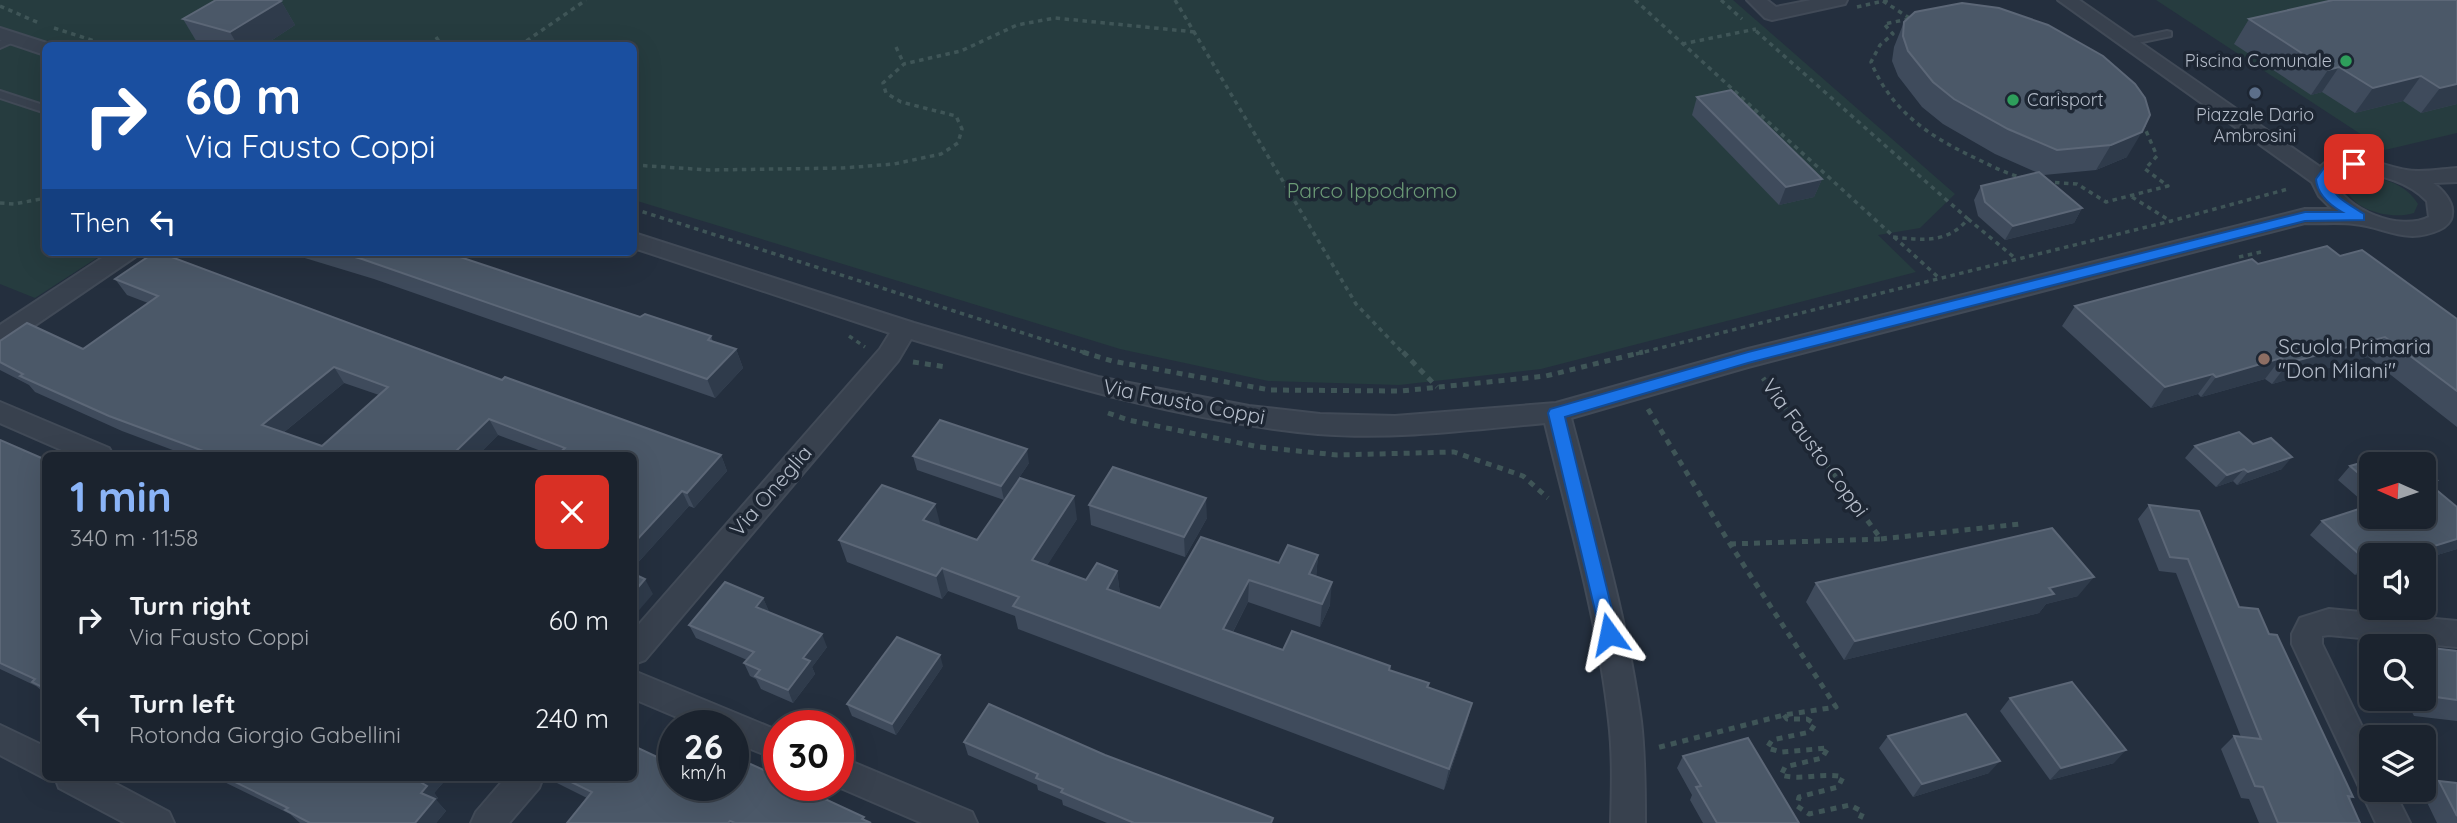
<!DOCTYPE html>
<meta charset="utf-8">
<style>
body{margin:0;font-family:Quicksand,sans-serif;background:#282f3a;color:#f1f3f6;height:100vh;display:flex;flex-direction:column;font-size:26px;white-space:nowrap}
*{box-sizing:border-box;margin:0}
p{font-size:23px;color:#a0a4aa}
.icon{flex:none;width:38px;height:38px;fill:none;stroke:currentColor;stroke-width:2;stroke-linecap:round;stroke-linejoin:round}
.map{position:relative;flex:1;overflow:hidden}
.side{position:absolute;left:42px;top:452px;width:595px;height:329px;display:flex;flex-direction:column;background:#1b232e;border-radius:10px;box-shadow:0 7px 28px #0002,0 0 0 2px #39404a}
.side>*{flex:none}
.top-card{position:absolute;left:42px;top:42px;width:595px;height:214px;border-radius:10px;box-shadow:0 7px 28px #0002,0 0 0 2px #39404a;background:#1a4fa0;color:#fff;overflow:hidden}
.needle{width:46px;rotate:273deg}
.controls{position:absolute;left:2359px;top:452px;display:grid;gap:14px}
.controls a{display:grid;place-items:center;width:77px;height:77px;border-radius:10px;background:#1b232e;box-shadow:0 7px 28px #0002,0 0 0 2px #39404a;font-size:35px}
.speed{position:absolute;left:658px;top:710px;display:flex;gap:14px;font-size:35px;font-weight:700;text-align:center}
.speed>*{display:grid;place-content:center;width:91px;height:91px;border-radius:50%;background:#1b232e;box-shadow:0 7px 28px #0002,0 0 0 2px #39404a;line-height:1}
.speed small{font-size:18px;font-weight:400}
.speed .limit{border:10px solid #d22;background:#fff;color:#111}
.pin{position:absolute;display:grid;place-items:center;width:60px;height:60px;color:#fff;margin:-30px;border-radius:14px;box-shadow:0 4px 10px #0006}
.me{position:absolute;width:77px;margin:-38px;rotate:348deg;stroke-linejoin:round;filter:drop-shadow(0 0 5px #0008)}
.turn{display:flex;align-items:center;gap:24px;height:147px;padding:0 28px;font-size:32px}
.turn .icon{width:91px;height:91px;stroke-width:2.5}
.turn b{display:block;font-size:49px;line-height:60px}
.then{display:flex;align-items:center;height:66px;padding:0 28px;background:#0003;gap:14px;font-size:26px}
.round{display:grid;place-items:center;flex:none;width:74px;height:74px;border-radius:10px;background:#282f3a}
.head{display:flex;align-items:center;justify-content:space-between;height:119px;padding:0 28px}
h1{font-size:42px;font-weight:700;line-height:52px;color:#8ab4f8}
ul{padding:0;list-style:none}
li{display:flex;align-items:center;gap:21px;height:98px;padding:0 28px}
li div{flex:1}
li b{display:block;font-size:26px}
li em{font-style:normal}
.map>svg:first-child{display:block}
.green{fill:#263c3f}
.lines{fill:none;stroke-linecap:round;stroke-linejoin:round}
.lane-casing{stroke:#414a57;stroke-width:4}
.street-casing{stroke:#414a57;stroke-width:4}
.path-far1{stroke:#3f5557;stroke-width:3.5;stroke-dasharray:4.5 4.5;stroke-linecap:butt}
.path{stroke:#3f5557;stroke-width:5;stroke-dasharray:6 6;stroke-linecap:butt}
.lane{fill:#38414e;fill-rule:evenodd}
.street{fill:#38414e;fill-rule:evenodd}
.wall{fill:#3f4b5c;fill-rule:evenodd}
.shaded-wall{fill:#2f3b4b}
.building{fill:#4b5868;stroke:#5c6777;stroke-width:2;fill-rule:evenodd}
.route{fill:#1a73e8;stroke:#114b97;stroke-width:2}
.leisure-dot{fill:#2e9e5b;stroke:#1d2633;stroke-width:2.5}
.service-dot{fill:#5c6f8a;stroke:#1d2633;stroke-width:2.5}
.education-dot{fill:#8d6e63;stroke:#1d2633;stroke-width:2.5}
.labels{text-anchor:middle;stroke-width:7;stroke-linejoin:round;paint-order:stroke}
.far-poi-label{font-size:18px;fill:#b4bcc9;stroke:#1d2633;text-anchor:end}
.park-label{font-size:21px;fill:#6b9a76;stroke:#1d2633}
.poi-label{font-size:21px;fill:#b4bcc9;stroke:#1d2633;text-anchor:start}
.street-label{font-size:21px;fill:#b4bcc9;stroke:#1d2633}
</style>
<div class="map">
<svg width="2457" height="823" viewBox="0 0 2457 823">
<rect width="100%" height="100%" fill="#242f3e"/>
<g class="green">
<path d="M0,0H1733L1955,194L1920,228L1878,235L1916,272L1541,369L1399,385L1268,381L1120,349L634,200V46H46V252H106L35,298L0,284Z"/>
<path d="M2156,0H2457V133L2385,150Z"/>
<path d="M2363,176C2384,178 2406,184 2418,204L2414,213C2392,220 2350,211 2345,185L2354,177Z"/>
</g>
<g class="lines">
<defs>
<g id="lane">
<path d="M2167,31L2171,32V36L2128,45L2123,42L2124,40Z"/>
<path d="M14,35L18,36V40L0,48V41Z"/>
<path d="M0,91L46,106V113L0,98Z"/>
</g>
<g id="street">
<path d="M1747,0H1767L1776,7L1811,0H1847L1845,4L1772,20L1765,18Z"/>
<path d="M2058,0H2079L2320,167C2339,146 2383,166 2406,170C2422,173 2441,169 2457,168V182L2433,183C2442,189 2454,202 2452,214C2452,221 2446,227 2439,230C2405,245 2386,227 2354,224C2338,222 2321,224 2305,223L1748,367L1571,418C1597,518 1627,618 1641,721C1645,755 1645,789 1645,823H1611C1612,789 1613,755 1609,721C1598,620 1569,522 1545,423C1470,430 1394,440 1318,434C1178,421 1045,379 911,339L898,361L645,660L634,664V630L880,349L890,333L634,248V233L914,323L1098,377L1249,406L1320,414L1395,416L1556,403L1748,349L2305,209H2332L2319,196L2312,182ZM2354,171C2380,175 2408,181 2427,201L2429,217C2399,232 2346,210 2333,180L2338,173Z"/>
<path d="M0,28L53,45V46H46V55L39,53L0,40Z"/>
<path d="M111,252H139L135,257L9,343L0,346V325Z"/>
<path d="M0,402L109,448L113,455H73L0,423Z"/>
<path d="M2329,609L2457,621V647L2329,635L2322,636V644L2371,745V789H2393L2410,823H2376L2292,644V634L2300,618Z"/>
<path d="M634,671L779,731V760L733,742V726H698L634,699Z"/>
<path d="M0,725L46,747V777H51L46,779L0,755Z"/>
<path d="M838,756L972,812L977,823H922L836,786Z"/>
<path d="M55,777H103L169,812L174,823H125L59,788Z"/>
<path d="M506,777H543L539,788L509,823H471L476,812Z"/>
</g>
</defs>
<use href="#lane" class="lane-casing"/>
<use href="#street" class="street-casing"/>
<g class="path-far1">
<path d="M1175,0L1356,304L1404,354"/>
<path d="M1635,0L1939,278"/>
<path d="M1721,0L1742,19"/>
<path d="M1883,1L1911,19"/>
<path d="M0,6L39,23"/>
<path d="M1857,7L1888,0"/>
<path d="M1909,19L1884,24L1893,34L1880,45L1871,62C1891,110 1927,135 1973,157C1990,165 2006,174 2024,178"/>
<path d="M54,28L110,46"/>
<path d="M1756,31L1968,219C1947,244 1923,240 1893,237"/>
<path d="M436,37L442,46"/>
<path d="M1682,44L1756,29"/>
<path d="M519,46L586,0"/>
<path d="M896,47L904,64"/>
<path d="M634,165L709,170L843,168L894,164L941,154L958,143L962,129L956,116L901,102L886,93L883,83L904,64L961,51L1017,25L1055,18L1195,32"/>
<path d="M2046,182L2077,184L2106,202L2168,186L2145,169L2157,156L2143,124"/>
<path d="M2132,197L2172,222"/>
<path d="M0,203L14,204L46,198"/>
<path d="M634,209L1089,354"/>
<path d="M1968,219L2015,258"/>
<path d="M2239,257L2261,252"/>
<path d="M849,336L865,347"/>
<path d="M1636,354L2171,221L2288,189"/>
</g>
<g class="path">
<path d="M1083,352L1112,361L1270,390L1401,391L1546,376L1643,352"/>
<path d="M1403,352L1437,387"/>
<path d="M913,362L946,367"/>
<path d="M1648,409L1730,544L1836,707L1784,715L1656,748"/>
<path d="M1108,413L1128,420L1259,447L1337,455L1454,452L1523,476L1548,498"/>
<path d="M1881,539L2020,524"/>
<path d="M1730,544L1881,539L1763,378"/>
<path d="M1784,715L1787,719H1807L1815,724L1810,732L1772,740L1767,748L1782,752L1828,748L1822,758L1785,767L1781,775C1802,781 1822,772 1843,777L1838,787L1799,797L1797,806L1809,814L1850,805L1863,812L1858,823"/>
</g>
<use href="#lane" class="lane"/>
<use href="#street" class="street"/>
</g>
<g class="wall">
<path d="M2329,0H2457V104L2421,113L2403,101L2355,113L2322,92L2311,95L2234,44L2249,19L2330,1Z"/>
<path d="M281,1L295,25L263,46H205L198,44L183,19Z"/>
<path d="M1962,3L2127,157L2096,170L2044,175L2041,174L2082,208L2074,223L2005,240L1978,216L1974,200L1981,186L2038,173L1995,154L1943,124L1922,107L1898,76L1892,61L1894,47L1904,22Z"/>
<path d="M1697,97L1822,179L1814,197L1779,205L1692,115Z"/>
<path d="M285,252H445L640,317L711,336L713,342L736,349L743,368L715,398L374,279Z"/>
<path d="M2340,256L2457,319V427L2368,357L2272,384L2265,379L2201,397L2198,394L2151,408L2062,326L2075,306L2258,264Z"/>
<path d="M115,279L502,380L721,455L727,471L694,508L689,506L634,567V455H552L498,435L478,455H186L122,431L35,392L29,385L0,370V341L83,349L148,303L127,295ZM344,383L379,395L322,446L283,433Z"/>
<path d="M0,440L46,460V694L36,686L0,669Z"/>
<path d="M2195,446L2282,469L2237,485L2233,481L2216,487L2185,458Z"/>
<path d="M913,456L1029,463L1004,500L917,470Z"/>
<path d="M2371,464V516L2432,485L2457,507V549L2424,559V555H2371V570H2370L2355,575L2310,535L2322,521L2368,506L2338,480L2350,466Z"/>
<path d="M1089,505L1207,518L1185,557L1091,525Z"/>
<path d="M2149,505L2239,607L2269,634L2353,797L2349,800L2360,823H2259L2249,799L2241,798L2221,749L2234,736L2241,737L2176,573L2159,571L2138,519Z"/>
<path d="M1077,519L1047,565L1086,580L1117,571L1120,594L1160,608L1279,563L1318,555L1316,577L1330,605L1320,627L1248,602L1233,632L1283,650L1390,666L1389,670L1428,688L1472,703L1466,725L1444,790L1018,629L1015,616L948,591L942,599L847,562L839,540L940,527L977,540Z"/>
<path d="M1816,583L2078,596L2046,604L2039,613L1844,660L1806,602Z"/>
<path d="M763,598L769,612L827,647L812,667L815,674L793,703L761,689L756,679L750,676L744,663L747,660L696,638L689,625Z"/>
<path d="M2424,647L2457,651V721L2414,716L2405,698H2424Z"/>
<path d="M943,666L896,735L852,716L847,704Z"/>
<path d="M2010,698L2114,763L2050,780L2000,711Z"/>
<path d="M1888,736L1989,773L1913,797L1879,748Z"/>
<path d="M964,742L1105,755L1272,823H1107L1063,805L1062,800L1038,790L1037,785L968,755Z"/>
<path d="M1683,756L1799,823H1703L1690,800L1692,795L1677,768Z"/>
<path d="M657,757L865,820L871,823H567L587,798L557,783L553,777H634Z"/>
<path d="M214,777H448L434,793L438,798L436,800L446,811L436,823H300L290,814Z"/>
<path d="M2439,781L2457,783V823H2437L2423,794Z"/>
</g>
<g class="shaded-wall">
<path d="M281,1L295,25L263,46H238L230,32Z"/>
<path d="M2339,67L2322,92L2311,95L2328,70Z"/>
<path d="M2421,76L2403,101L2355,113L2373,88Z"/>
<path d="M2457,84V104L2421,113L2440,88Z"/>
<path d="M2142,132L2127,157L2096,170L2111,145Z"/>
<path d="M1822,179L1814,197L1779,205L1786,187Z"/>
<path d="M2082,208L2074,223L2005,240L2013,226Z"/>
<path d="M2385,337L2368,357L2272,384L2288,363Z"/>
<path d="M736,349L743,368L715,398L707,379Z"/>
<path d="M2281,358L2265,379L2201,397L2216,377Z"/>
<path d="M334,367L344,383L273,441L262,425Z"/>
<path d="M2213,374L2198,394L2151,408L2165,387Z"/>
<path d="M489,419L498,435L478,455H452Z"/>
<path d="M1027,449L1029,463L1004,500L1001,486Z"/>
<path d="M721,455L727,471L694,508L687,493Z"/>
<path d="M2292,457L2282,469L2237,485L2248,472Z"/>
<path d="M2244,469L2233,481L2216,487L2227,475Z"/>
<path d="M682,491L689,506L634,567V543Z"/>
<path d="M1074,496L1077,519L1036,583L1032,560Z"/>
<path d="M1206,498L1207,518L1185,557L1184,537Z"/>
<path d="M935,504L941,527L923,520Z"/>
<path d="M2457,539V549L2424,559V555H2405Z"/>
<path d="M1318,555L1316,578L1309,574Z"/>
<path d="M2371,561L2370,570L2355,575L2368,562Z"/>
<path d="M942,568L948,591L942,599L936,576Z"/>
<path d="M1117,571L1120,594L1107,589Z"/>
<path d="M2094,577L2078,596L2046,604L2039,613L1844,660L1855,641L2049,588Z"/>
<path d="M645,579L653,594L634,616V592Z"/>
<path d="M1249,580L1248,602L1223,651V629Z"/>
<path d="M1332,582L1330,605L1320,627L1322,604Z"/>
<path d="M763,598L769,611L762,620L756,607Z"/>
<path d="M822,634L827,647L812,667L815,674L793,703L788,690L803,658Z"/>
<path d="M940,655L943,666L896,735L892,724Z"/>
<path d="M1472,703L1466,725L1444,790L1449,769Z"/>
<path d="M2126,750L2114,763L2050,780L2061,768Z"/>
<path d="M2000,761L1989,773L1913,797L1922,784Z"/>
<path d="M427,777H448L434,793L438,798L436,800L446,811L436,823H415L422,783Z"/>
</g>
<g class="building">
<path d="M216,0H278L281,1L230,32L183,19Z"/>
<path d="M2333,0H2457V84L2440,88L2421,76L2373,88L2339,67L2328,70L2249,19Z"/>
<path d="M1962,3L1999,8L2048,25L2103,56L2135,84L2145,98L2150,115L2142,132L2111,145L2057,150L2008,129L1954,99L1933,82L1908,51L1903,36L1904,22L1915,12Z"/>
<path d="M1731,90L1822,179L1786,187L1697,97Z"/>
<path d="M2039,172L2082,208L2013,226L1985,202L1981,186Z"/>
<path d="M2327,246L2340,256L2362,250L2457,319V391L2385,337L2288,363L2281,358L2216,377L2213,374L2165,387L2075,306L2252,259L2258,264Z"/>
<path d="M155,252H158L502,380L505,377L721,455L687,493L682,491L634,543V455H557L565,448L489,419L452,455H214L109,416L20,376L23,374L0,362V341L27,323L83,349L158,296L115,279ZM334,367L388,387L322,446L262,425Z"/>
<path d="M337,252H445L640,317L645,314L711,336L708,340L736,349L707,379L362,259Z"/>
<path d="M940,420L1027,449L1001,486L913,456Z"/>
<path d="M2239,432L2253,444L2271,438L2292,457L2248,472L2244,469L2227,475L2195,446Z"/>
<path d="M0,440L46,460V689L32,682L35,679L0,663Z"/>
<path d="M2402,451L2417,464H2371V484L2350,466Z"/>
<path d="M1113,467L1206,498L1184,537L1089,505Z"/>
<path d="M2424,469L2437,480L2428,483L2457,507V539L2405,555H2371V561L2368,562L2322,521L2371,505V516H2424Z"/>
<path d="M1020,478L1074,496L1032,560L1086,580L1097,563L1117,571L1107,589L1160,608L1201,537L1279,563L1288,545L1318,555L1309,574L1332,582L1322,604L1249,580L1223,629L1283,650L1292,631L1390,666L1389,670L1429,683L1427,687L1472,703L1449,769L1013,606L1019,597L942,568L936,576L839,540L882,485L935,504L923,520L977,540Z"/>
<path d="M2149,505L2199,511L2239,607L2258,609L2269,634L2277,635L2353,797L2348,796L2360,823H2278L2263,787L2255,786L2234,736L2261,739L2188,559L2170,557Z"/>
<path d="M2052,528L2094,577L2049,588L2054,594L1855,641L1816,583Z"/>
<path d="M634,574L645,579L634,592Z"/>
<path d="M725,582L763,598L756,607L822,634L803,658L810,661L788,690L755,676L760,670L744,663L754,652L689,625Z"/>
<path d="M897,637L940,655L892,724L847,704Z"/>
<path d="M2424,647L2457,651V700L2436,697L2424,673Z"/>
<path d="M2072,682L2126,750L2061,768L2010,698Z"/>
<path d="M989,704L1105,755L1273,818L1271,823H1134L1061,792L1063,789L1036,778L1038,774L964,742Z"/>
<path d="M1966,714L2000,761L1922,784L1888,736Z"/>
<path d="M674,736V786H733V756L779,777V786H797L864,817L862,819L871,823H735L730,821L728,823H567L592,792L561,777H634V746L657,757Z"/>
<path d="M1748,738L1799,823H1717L1696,787L1701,786L1683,756Z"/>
<path d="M225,777H427L422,783L427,786L421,793L435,799L415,823H310L285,810L288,808Z"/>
<path d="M2439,781L2457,783V816Z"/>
</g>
<path class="route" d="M2354,160L2359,161V167L2335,171L2329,179C2331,197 2351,205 2364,214V220L2305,221L1748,363L1565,417L1618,634L1615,640L1609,642L1602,640L1548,413L1550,409L1748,352L2305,212H2342C2330,205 2317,194 2316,179L2326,165Z"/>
<g class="leisure-dot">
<circle cx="2346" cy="61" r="7"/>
<circle cx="2013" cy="100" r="7"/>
</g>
<circle class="service-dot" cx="2255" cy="93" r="7"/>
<circle class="education-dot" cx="2264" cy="359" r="7"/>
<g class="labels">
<g class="far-poi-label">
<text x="2332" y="67">Piscina Comunale</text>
<text x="2027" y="106" text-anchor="start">Carisport</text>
<text x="2255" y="121" text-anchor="middle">Piazzale Dario<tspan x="2255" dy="21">Ambrosini</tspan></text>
</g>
<g class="park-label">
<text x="1372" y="198">Parco Ippodromo</text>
</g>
<g class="poi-label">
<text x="2278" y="354">Scuola Primaria<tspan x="2278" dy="24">"Don Milani"</tspan></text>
</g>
<g class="street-label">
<text transform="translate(1184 402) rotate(11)" y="7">Via Fausto Coppi</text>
<text transform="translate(1815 448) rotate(54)" y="7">Via Fausto Coppi</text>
<text transform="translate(771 491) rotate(-49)" y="7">Via Oneglia</text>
</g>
</g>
</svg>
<div class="controls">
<a><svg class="needle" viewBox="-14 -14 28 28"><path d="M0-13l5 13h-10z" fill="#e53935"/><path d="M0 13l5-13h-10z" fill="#a0a4aa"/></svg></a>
<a><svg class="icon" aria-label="sound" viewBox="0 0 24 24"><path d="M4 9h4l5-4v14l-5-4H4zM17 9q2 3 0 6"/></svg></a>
<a><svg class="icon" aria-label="search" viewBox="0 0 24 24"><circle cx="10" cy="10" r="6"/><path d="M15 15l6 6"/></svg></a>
<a><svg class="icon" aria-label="layers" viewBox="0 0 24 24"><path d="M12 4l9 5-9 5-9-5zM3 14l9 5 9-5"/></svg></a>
</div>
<div class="speed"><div>26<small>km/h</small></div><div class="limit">30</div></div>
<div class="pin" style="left:2354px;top:164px;background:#d93025"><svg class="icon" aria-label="arrive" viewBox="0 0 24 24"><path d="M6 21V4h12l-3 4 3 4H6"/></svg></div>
<svg class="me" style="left:1609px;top:634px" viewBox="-20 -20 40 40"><path d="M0-17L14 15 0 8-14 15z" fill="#1a73e8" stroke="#fff" stroke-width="4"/></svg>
<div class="top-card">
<div class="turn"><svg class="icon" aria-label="right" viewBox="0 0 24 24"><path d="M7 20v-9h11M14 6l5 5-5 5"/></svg><div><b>60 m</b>Via Fausto Coppi</div></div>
<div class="then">Then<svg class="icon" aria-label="left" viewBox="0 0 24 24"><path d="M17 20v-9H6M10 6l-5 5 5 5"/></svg></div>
</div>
<section class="side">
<div class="head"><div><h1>1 min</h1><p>340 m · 11:58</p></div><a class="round" style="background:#d93025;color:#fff"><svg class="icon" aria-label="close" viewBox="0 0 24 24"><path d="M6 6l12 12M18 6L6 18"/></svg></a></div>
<ul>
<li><svg class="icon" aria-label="right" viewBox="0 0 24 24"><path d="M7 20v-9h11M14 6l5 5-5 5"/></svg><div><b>Turn right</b><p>Via Fausto Coppi</p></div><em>60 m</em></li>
<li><svg class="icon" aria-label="left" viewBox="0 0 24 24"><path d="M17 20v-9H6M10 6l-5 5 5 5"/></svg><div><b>Turn left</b><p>Rotonda Giorgio Gabellini</p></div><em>240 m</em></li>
</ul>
</section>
</div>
